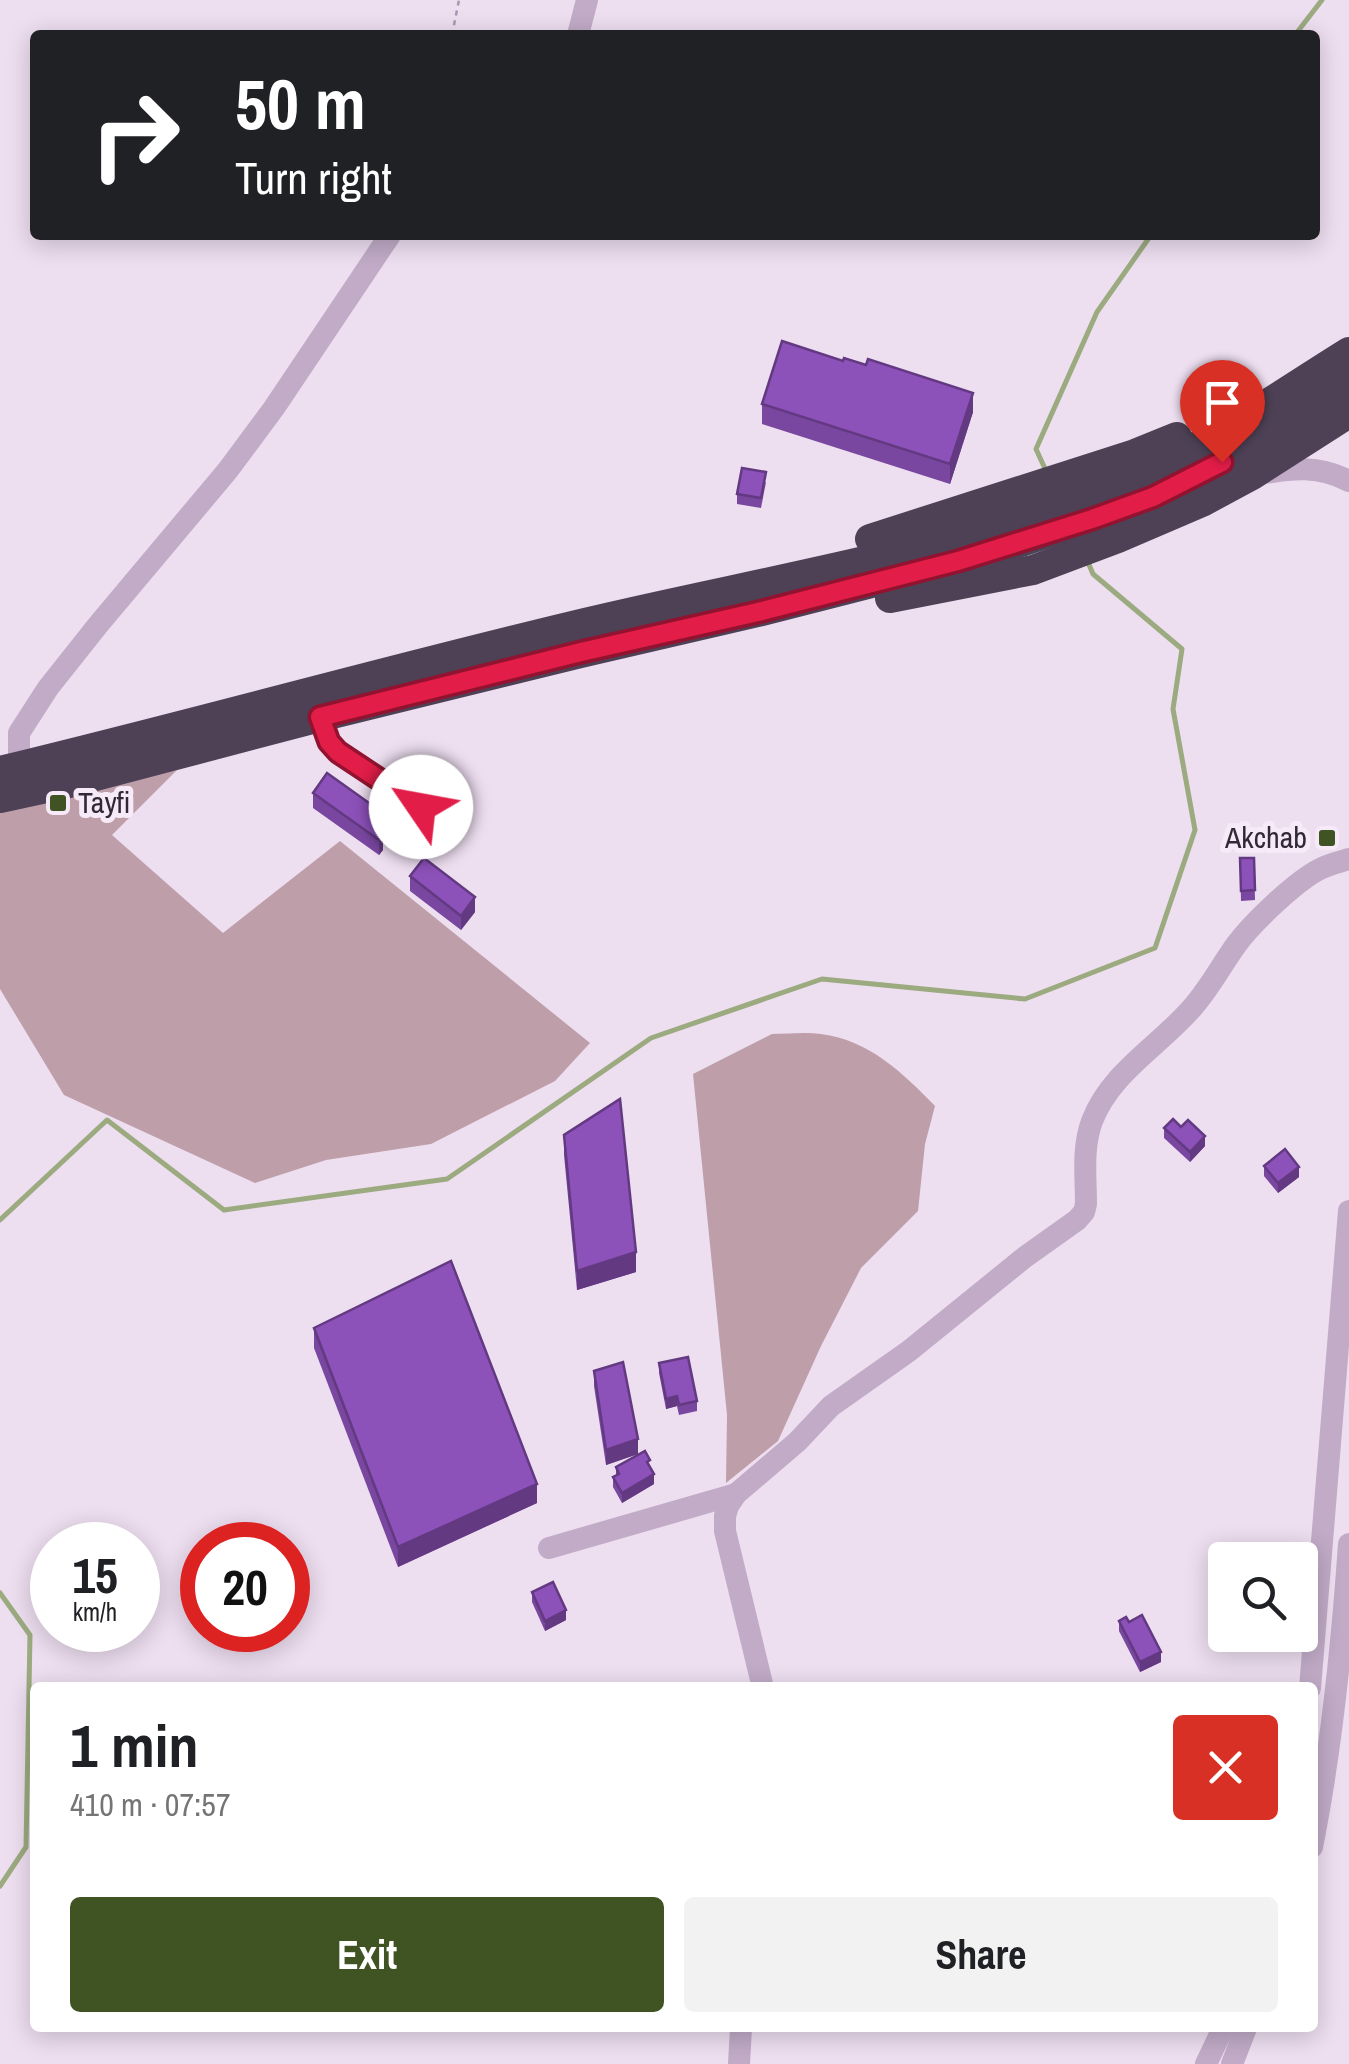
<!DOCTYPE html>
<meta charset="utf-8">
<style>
body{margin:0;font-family:"Archivo Narrow",sans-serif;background:#f2f2f2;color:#202124;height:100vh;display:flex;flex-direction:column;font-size:38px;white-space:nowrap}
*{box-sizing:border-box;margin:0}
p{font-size:32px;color:#757577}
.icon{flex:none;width:55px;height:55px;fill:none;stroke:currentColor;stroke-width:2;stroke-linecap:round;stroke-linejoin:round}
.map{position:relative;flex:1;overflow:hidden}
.details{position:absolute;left:30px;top:1682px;width:1288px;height:350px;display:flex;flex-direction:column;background:#fff;border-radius:10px;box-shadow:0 5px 25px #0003}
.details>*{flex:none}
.guide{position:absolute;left:30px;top:30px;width:1290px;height:210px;border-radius:10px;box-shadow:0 5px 25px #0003;background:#202124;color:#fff;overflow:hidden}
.controls{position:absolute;left:1208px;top:1542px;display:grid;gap:20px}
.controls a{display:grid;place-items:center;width:110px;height:110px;border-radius:10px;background:#fff;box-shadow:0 5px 25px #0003;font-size:50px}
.speed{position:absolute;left:30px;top:1522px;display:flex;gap:20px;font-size:50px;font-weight:700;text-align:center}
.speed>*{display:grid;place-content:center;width:130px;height:130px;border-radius:50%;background:#fff;box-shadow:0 5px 25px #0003;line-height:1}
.speed small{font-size:25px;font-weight:400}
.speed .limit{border:15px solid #d22;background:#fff;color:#111}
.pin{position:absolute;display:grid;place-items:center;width:85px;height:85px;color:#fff;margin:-102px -42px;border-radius:50% 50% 50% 0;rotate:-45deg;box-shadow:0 0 10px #0007}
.pin .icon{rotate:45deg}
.me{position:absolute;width:110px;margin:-55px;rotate:303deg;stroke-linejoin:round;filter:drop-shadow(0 0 8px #0008)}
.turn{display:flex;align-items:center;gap:35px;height:210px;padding:0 40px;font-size:45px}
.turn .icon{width:130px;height:130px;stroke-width:2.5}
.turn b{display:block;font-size:70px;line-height:85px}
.round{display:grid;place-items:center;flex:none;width:105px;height:105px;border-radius:10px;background:#f2f2f2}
.head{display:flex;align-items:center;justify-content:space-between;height:170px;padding:0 40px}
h1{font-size:60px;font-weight:700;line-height:75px}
.cta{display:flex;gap:20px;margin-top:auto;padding:20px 40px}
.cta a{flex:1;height:115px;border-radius:10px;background:#405323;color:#fff;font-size:40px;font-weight:700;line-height:115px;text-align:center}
.cta a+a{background:#f2f2f2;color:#202124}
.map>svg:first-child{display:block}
.green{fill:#be9fa9}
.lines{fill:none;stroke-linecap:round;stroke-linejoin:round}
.stream{stroke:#9baa7f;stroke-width:5}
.path{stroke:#ac95b3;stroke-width:2.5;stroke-dasharray:5 5;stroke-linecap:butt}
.minor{stroke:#c1abc7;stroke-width:22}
.highway{stroke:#4e4156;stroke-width:30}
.wall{fill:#7946a0}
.shaded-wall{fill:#633982}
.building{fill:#8d51ba;stroke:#633982;stroke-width:2.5}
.route-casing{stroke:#92132f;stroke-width:25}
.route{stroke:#e11d48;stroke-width:18}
.poi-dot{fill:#405323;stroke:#f6eaf8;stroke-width:4}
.labels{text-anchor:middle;stroke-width:10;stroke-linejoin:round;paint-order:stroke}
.poi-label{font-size:30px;fill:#312936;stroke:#f6eaf8;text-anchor:start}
</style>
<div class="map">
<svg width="1349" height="2064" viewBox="0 0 1349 2064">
<rect width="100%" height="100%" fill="#eddef0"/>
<g class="green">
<path d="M177,770L112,835L223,933L340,841L590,1043L555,1081L431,1144L326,1160L255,1183L64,1095L0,989V812Z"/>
<path d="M772,1034C788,1034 805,1032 821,1034C869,1040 903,1073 935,1106L925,1144L918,1211L861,1268L821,1346L778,1441L726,1483L727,1415L693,1074Z"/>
</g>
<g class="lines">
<g class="stream">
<path d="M1295,35L1322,0"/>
<path d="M1047,473L1036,449L1097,312L1151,235"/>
<path d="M0,1220L107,1120L224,1210L447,1179L651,1038L822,979L1025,999L1155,948L1195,830L1173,709L1182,649L1093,574L1087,560"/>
<path d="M0,1593L30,1635L26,1847L0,1886"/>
</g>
<path class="path" d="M452,35L459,0"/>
<g class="minor">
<path d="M578,35L587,0"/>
<path d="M1260,474C1292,468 1319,465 1349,481"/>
<path d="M320,717L329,742L338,752L421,807"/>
<path d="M19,767V733L48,688L98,625L228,470L274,408L390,235"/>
<path d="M549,1548L736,1494"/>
<path d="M763,1688L725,1531V1516L728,1506L736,1494L797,1442L831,1406L909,1351L1025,1257L1077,1220L1084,1212L1086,1204C1086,1177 1082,1148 1092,1121C1111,1072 1159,1046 1192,1008C1209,989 1221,966 1236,945C1252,923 1296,881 1320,869C1329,864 1340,862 1349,859"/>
<path d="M1310,1688L1349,1211"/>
<path d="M1312,1847C1332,1747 1342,1646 1349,1544"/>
<path d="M739,2064L741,2028"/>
<path d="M1206,2064L1223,2028"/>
<path d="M1232,2064L1246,2028"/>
</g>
<g class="highway">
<path d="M870,539L1135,454L1177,437"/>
<path d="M890,598L1033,570L1118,538L1202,502L1252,475L1349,413"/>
<path d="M0,771C191,725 380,672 572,626C742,585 920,557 1085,499C1180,465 1264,405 1349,352"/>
<path d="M0,798L69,783L320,717L581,653L758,612L958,561L1021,542L1153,497L1200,475L1349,383"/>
</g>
</g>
<g class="wall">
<path d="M762,404L973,412L950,484L762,424Z"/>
<path d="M766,482L761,508L737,504V494Z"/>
<path d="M313,793L386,830L383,835V850L379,855L313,808Z"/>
<path d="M1240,858H1254L1255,900L1241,901Z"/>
<path d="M410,876L475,912L461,930L410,891Z"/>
<path d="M1164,1128L1205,1146L1190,1162L1164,1138Z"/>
<path d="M564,1135L636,1272L577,1290L564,1155Z"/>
<path d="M1264,1166L1299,1177L1278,1193L1264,1176Z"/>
<path d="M314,1328L537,1503L398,1567L314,1348Z"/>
<path d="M659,1363L697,1401V1411L679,1415L677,1406L666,1409L659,1373Z"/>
<path d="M594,1371L638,1454L606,1465L594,1386Z"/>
<path d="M616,1467H650L654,1484L622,1503L613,1487V1477L616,1476Z"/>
<path d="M532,1592L566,1620L545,1631L532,1602Z"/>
<path d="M1119,1621L1161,1662L1140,1672L1119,1631Z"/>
</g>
<g class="shaded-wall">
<path d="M973,393V412L950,484V464Z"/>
<path d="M386,815V830L379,840L376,830Z"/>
<path d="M383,835V850L379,855V840Z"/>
<path d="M475,897V912L461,930V916Z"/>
<path d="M1205,1136V1146L1190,1162V1152Z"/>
<path d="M1299,1167V1177L1278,1193V1183Z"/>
<path d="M636,1252V1272L577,1290V1271Z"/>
<path d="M677,1396V1406L666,1409V1399Z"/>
<path d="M638,1439V1454L606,1465V1450Z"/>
<path d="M654,1474V1484L622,1503V1493Z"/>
<path d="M537,1484V1503L398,1567V1547Z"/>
<path d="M566,1610V1620L545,1631V1621Z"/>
<path d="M1161,1652V1662L1140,1672V1662Z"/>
</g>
<g class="building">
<path d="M782,341L843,361L844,358L866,365L868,359L973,393L950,464L762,404Z"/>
<path d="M742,468L766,472L761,498L737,494Z"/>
<path d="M327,773L386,815L376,830L383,835L379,840L313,793Z"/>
<path d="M424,858L475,897L461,916L410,876Z"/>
<path d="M1240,858H1254L1255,890L1241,891Z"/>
<path d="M620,1099L636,1252L577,1271L564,1135Z"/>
<path d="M1173,1119L1181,1127L1188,1120L1205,1136L1190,1152L1164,1128Z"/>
<path d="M1285,1149L1299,1167L1278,1183L1264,1166Z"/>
<path d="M451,1261L537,1484L398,1547L314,1328Z"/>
<path d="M688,1357L697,1401L679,1405L677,1396L666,1399L659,1363Z"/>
<path d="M623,1362L638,1439L606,1450L594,1371Z"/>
<path d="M645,1451L650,1460L647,1462L654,1474L622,1493L613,1477L619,1474L616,1467Z"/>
<path d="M553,1582L566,1610L545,1621L532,1592Z"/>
<path d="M1142,1615L1161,1652L1140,1662L1119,1621L1126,1617L1129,1622Z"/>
</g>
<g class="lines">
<defs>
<path id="route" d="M421,807L338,752L329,742L320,717L581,652L758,612L958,561L1092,519L1153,497L1222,462"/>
</defs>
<use href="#route" class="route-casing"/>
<use href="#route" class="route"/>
</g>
<g class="poi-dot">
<rect x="48" y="793" width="20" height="20" rx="5"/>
<rect x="1317" y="828" width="20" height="20" rx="5"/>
</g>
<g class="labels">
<g class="poi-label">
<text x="78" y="813">Tayfi</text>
<text x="1307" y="848" text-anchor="end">Akchab</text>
</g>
</g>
</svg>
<div class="controls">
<a><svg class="icon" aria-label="search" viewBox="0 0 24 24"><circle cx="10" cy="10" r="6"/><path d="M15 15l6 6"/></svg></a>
</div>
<div class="speed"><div>15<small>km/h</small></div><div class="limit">20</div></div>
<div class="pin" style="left:1222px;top:462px;background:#d93025"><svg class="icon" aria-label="arrive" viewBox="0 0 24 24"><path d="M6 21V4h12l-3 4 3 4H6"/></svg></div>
<svg class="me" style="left:421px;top:807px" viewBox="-20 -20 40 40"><circle r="19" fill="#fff"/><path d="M0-13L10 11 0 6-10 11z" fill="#e11d48"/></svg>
<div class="guide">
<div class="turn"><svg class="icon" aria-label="right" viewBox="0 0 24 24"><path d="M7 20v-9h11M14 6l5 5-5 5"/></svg><div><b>50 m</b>Turn right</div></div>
</div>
<section class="details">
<div class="head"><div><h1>1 min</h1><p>410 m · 07:57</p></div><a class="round" style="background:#d93025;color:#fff"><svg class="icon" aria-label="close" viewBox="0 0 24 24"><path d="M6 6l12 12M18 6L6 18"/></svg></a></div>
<div class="cta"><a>Exit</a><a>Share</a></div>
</section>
</div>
